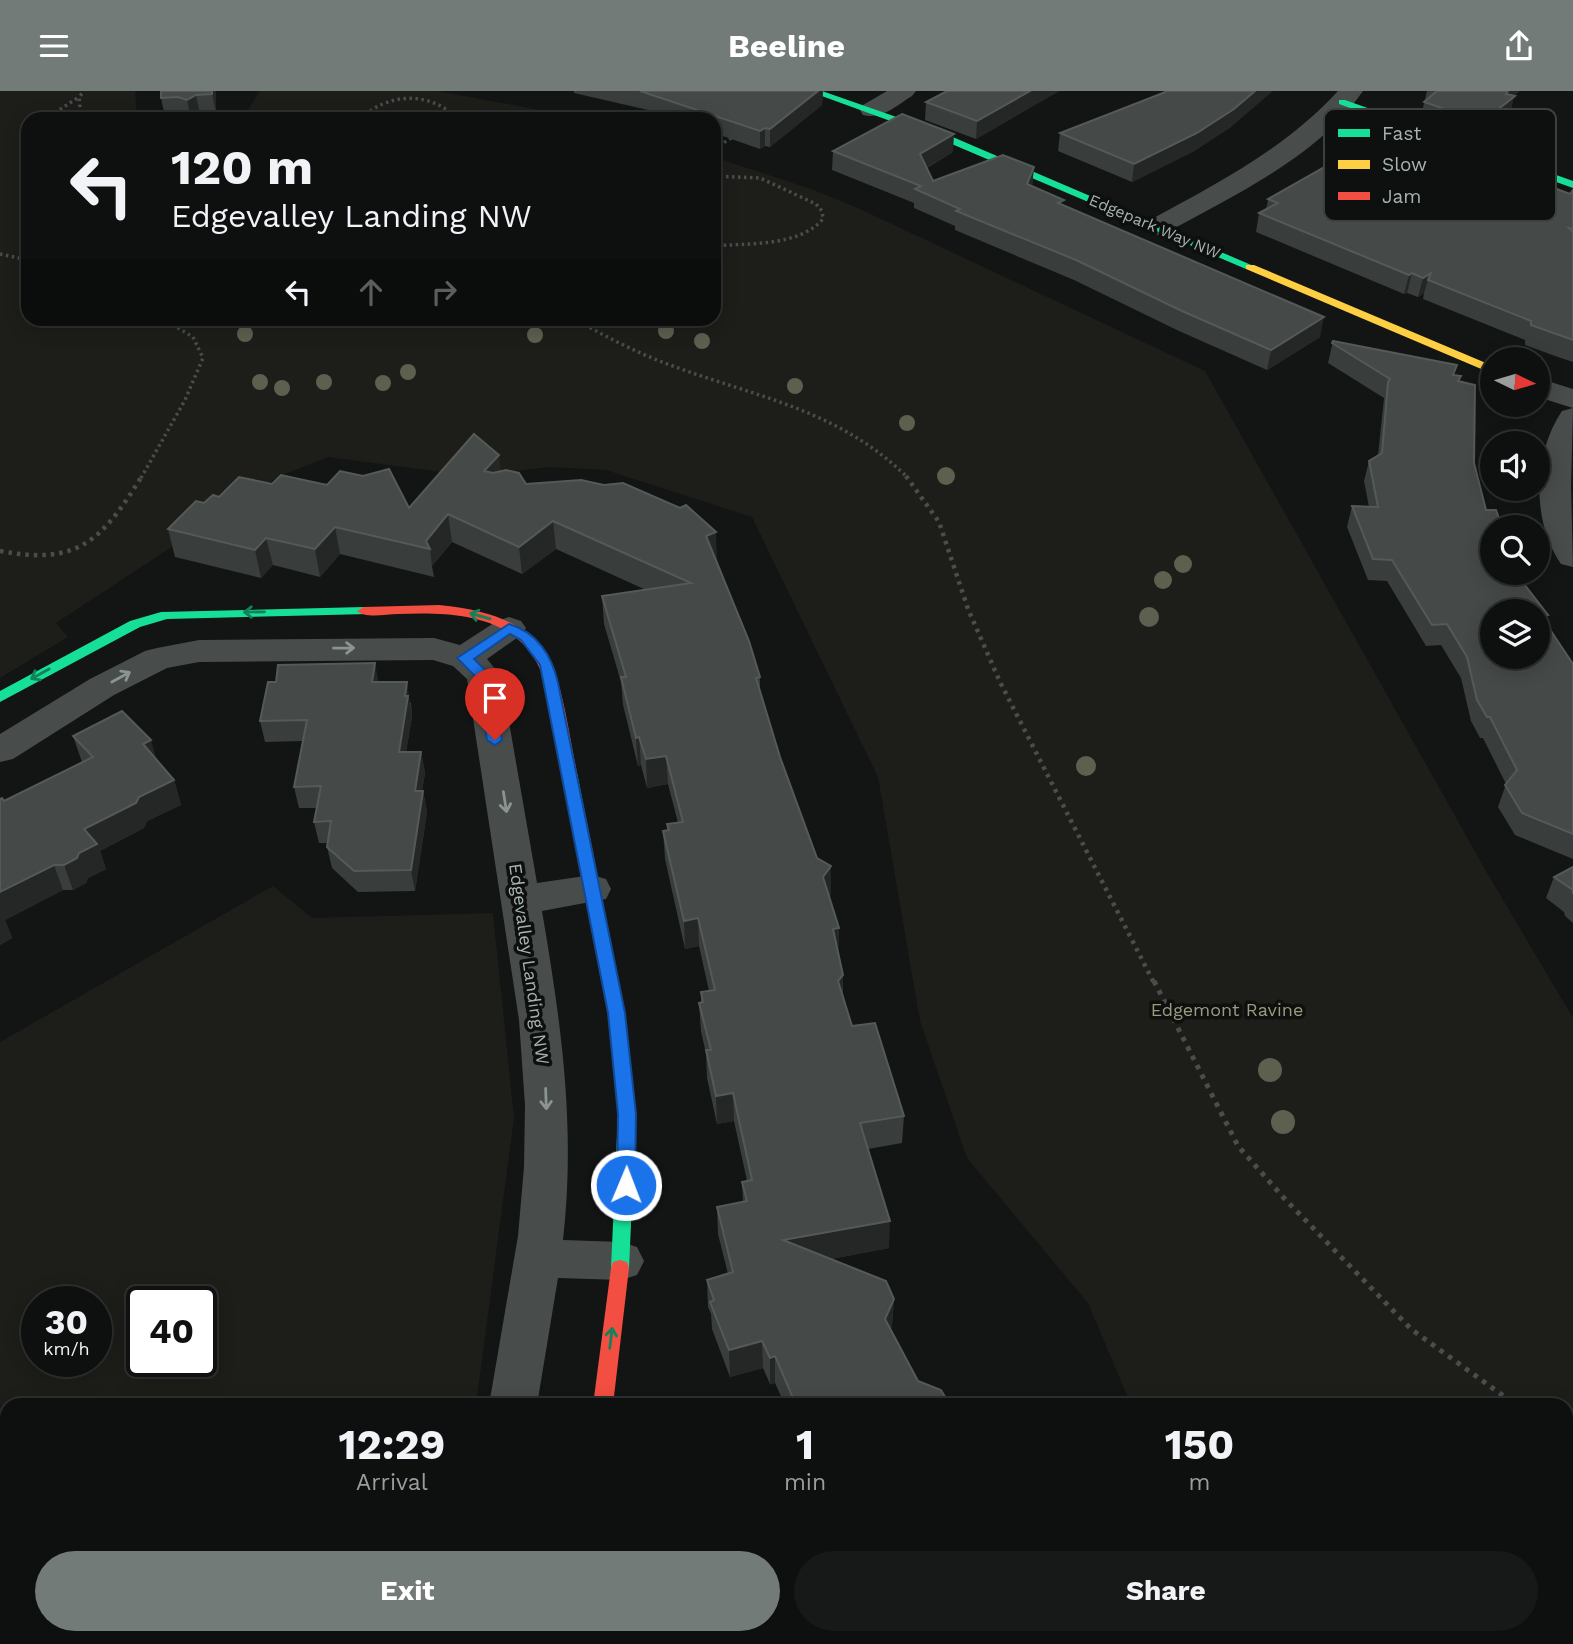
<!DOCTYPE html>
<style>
body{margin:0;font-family:"Work Sans",sans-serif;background:#171818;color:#f1f3f6;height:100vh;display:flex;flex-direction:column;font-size:26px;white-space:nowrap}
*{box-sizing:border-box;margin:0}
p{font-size:23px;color:#9b9c9e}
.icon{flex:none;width:38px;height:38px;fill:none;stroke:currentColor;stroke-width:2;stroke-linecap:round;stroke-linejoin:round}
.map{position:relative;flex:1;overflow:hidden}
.drawer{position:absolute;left:0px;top:1307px;width:1573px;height:247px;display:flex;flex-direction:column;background:#0e0f0f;border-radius:21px 21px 0 0;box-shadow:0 4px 18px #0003,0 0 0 2px #2e2f2f}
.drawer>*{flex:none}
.top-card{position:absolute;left:21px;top:21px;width:700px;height:214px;border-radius:21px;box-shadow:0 4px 18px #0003,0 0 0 2px #2e2f2f;background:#0e0f0f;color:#f1f3f6;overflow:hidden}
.needle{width:46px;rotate:95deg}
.fabs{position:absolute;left:1480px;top:256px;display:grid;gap:14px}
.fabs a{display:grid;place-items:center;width:70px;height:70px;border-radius:50%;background:#0e0f0f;box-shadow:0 4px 18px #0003,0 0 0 2px #2e2f2f;font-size:35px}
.speed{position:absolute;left:21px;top:1195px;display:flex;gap:14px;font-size:35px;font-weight:700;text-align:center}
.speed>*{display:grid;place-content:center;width:91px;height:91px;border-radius:50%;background:#0e0f0f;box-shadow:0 4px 18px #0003,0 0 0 2px #2e2f2f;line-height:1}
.speed small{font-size:18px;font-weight:400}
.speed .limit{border:4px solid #111;border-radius:10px;background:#fff;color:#111}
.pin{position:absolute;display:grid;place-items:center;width:60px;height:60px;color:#fff;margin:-72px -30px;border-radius:50% 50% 50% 0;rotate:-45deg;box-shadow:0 0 7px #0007}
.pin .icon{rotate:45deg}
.me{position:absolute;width:77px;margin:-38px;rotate:1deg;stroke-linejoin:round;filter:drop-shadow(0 0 5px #0008)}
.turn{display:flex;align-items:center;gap:24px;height:147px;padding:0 35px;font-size:32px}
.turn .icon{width:91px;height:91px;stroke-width:2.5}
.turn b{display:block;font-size:49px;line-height:60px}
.lanes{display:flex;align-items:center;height:66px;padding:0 35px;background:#0003;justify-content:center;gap:35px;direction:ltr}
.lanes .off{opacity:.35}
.eta{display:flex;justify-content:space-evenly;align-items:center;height:119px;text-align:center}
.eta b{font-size:42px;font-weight:700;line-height:49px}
.button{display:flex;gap:14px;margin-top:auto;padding:14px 35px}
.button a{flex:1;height:80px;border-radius:42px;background:#737b79;color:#fff;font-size:28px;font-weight:700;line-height:80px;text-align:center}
.button a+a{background:#171818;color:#f1f3f6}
header{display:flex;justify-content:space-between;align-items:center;height:91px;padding:0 35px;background:#737b79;color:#fff;font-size:32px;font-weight:700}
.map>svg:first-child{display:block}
.green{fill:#1d1e19;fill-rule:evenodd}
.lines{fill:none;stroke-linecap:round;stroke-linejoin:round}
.path-far2{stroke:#4a4d4d;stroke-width:3.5;stroke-dasharray:2.5 3.5;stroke-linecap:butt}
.path-far1{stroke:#4a4d4d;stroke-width:4.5;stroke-dasharray:3.5 5;stroke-linecap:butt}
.path{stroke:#4a4d4d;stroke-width:5;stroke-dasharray:4.5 6;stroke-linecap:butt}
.street{fill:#484d4b;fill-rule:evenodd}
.fast{fill:#16e098;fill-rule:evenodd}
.slow{fill:#ffcf43;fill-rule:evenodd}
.jam{fill:#f24e42;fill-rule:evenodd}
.tree{fill:#5d5f4f}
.wall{fill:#393d3c}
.shaded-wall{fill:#252727}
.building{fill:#454a48;stroke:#545a58;stroke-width:2;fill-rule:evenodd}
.oneway{stroke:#12825a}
.oneway2{stroke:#8a9491}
.route{fill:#1a73e8;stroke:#114b97;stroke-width:2}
.labels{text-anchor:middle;stroke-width:7;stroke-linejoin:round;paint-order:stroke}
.far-street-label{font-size:16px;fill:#a6b3af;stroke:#0e0f0f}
.street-label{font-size:18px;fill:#a6b3af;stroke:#0e0f0f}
.park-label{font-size:18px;fill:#9a9c7f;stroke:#0e0f0f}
.key{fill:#0e0f0f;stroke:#3c403f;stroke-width:2}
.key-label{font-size:19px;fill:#a6b3af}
</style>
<header><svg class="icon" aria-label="menu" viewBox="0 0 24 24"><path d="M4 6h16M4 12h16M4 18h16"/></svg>Beeline<svg class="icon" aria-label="share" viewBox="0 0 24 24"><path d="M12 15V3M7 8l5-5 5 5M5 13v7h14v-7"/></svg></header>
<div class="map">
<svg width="1573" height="1553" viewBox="0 0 1573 1553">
<rect width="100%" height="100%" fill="#131414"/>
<g class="green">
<path d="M0,0H135L137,28H28V228H714V66L814,99L860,118L1205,280L1486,780L1573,927V1553H1311L1302,1547H1566V1314H1131L1088,1212L967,1067L920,930L878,686L752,426L606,379L549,376L472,385L328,366L280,385L56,532L68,546L0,587Z"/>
<path d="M260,0H437L540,19L575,28H242Z"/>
<path d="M273,795L312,827L493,822L514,1027L476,1314H7V1547H443L446,1553H0V951ZM96,1211V1270H37V1211ZM142,1211H201V1270H142Z"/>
</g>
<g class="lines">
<g class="path-far2">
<path d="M46,28L53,23"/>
<path d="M68,28L53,23L79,6"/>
<path d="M81,28L79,6L84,0"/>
<path d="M361,28C387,1 432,0 457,28"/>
<path d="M714,58L734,45"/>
<path d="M714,85L760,87L816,113L822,120L823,128C799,156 747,152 714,155"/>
<path d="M0,163L28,169"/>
<path d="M574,228C605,245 637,262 670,274C756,306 840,319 908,387"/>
<path d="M141,387L185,309L203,267L193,246L163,228"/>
</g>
<g class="path-far1">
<path d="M906,385L939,431L968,518L1000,591L1154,892"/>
<path d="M0,460C79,475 102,449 142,385"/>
</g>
<g class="path">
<path d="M1154,890L1238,1055L1283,1106L1411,1238L1516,1314"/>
<path d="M1566,1341L1573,1345"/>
</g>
<g class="street">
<path d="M887,0H916L912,5C897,14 882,29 863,24L860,19L863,14Z"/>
<path d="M1338,0H1363C1317,67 1235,103 1166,142L1157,144L1148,142L1144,136L1148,130C1216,93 1285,58 1338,0Z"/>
<path d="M1538,287L1573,298V317L1538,306Z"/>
<path d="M1573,317L1571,396L1573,476L1561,473C1531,429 1533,363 1562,320Z"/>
<path d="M509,526L521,530L526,537L521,544L487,568L501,585L537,792L592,784L606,788L611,798L606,808L542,820C561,932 576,1035 563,1149L621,1151L637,1156L644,1170L637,1184L621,1189L558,1187L537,1314H489L518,1145L524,1076L525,1014L519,929L467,588L453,575L433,569L199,571L167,577L114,604L13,668L0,671V643L90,588L145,560L157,557L199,549L434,547L460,554L497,530Z"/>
<path d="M496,1547H553L556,1553H499Z"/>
<path d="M558,1547H612L613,1553H559Z"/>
</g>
<g class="fast">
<path d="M808,0H822L948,44L1256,176L1246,178L940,48Z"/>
<path d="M1339,9H1345L1573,90V97L1339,13Z"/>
<path d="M364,516L371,520L369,523L167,528L140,536L0,611V600L130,530L161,521Z"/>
<path d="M569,677L577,682L625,922L636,1023L629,1177L627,1183L620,1185L613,1183L611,1177L618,1023L609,922L561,682Z"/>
</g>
<path class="slow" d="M1246,174H1254L1493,275V283L1246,178Z"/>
<g class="jam">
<path d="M439,514C560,526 557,580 577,682L574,686H564L561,682C555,647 554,604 537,572C510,522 448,521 398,523C386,523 366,528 357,520L364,516Z"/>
<path d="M620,1169L627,1171L629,1177L613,1314H593L611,1177L613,1171Z"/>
</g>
</g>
<g class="tree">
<circle cx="666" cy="240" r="8"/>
<circle cx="245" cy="243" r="8"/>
<circle cx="535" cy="244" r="8"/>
<circle cx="702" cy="250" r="8"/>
<circle cx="408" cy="281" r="8"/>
<circle cx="260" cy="291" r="8"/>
<circle cx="324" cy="291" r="8"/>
<circle cx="383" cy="292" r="8"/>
<circle cx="795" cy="295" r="8"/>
<circle cx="282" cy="297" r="8"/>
<circle cx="907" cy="332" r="8"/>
<circle cx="946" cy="385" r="9"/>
<circle cx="1183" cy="473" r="9"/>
<circle cx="1163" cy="489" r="9"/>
<circle cx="1149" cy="526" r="10"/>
<circle cx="1086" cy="675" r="10"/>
<circle cx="1270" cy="979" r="12"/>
<circle cx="1283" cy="1031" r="12"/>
</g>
<g class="wall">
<path d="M216,0V21L200,23L191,28L182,24L165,26L161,7Z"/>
<path d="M574,0H823L822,14L770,56L765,55L760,58L714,42V28H673L648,19L574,2Z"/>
<path d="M947,0H1059L976,48L925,29L926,11Z"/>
<path d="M1427,0H1519L1514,5L1510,23L1477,49L1420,29Z"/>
<path d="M1231,36L1194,60L1132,91L1058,60L1060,42Z"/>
<path d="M1375,50L1458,61L1570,103L1573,99V271L1555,265L1525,254V249L1423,208L1424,202L1418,206L1407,202L1404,203L1256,141L1259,122L1266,119L1268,108Z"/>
<path d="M833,60L953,61L927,77L933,90L1034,76L1032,95L1063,114L1320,246L1267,279L1179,240L1074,189L955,139V135L914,117V112L832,79Z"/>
<path d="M1333,250L1454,284L1459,290L1474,372L1486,419L1518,485L1548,524L1546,531L1573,573V768L1515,744L1498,716L1506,693L1483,647H1480L1471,630L1461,587L1441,554L1426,555L1387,490L1368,489L1347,436L1352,415L1369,416L1364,390L1369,370L1378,364L1384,307L1328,272Z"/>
<path d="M500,380L526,393L717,469L760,586V599L780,666L817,767L831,775V803L829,805L839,837L838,861L843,884V903L852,935L904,1025L902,1052L868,1058L889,1157L831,1168L894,1208L892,1235L891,1238L918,1290L950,1314H785L775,1292L770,1293L763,1277L730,1286L712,1238L711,1223L708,1216L707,1189L728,1183L718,1143L717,1116L743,1111L742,1091L747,1090L734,1030L717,1033L707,987L706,963L701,940L699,912L701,911V901L709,900L699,855L685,858L665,768L663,740L667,739V733L678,732L668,693L647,697L641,674L638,675L623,614L621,591L604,533L602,505L646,499L556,458L522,483L452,451L432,475L434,486L340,463L320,486L273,474L261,487L175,466L168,438L204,412L219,406L272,393L409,417Z"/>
<path d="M379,591L411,612L412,626L406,661H421L425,682L422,700H423L427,721L415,800L358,801L332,777L327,756L328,752H319L314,731L317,717H299L294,696L303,650L265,651L260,630Z"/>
<path d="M73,645L157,670L174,689L181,714L147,730L144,737L100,760L106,778L88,787L86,792L73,799H63L5,829L12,847L0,854L4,710L82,671Z"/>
<path d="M1573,776V832L1565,825L1564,821L1546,807L1554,786Z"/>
<path d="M835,1547H1132L1134,1553H910L907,1550L903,1553H839Z"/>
</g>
<g class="shaded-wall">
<path d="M212,0H216V21L212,3Z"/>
<path d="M818,0H823L822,14L770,56V38Z"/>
<path d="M1030,0H1059L976,48L977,30Z"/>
<path d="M1255,0H1273L1231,36L1194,60L1132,91L1134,73Z"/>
<path d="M1508,0H1519L1514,6L1510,23L1477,49L1482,31Z"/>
<path d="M196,4L200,23L191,28L187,9Z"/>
<path d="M765,37V55L760,58V40Z"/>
<path d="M954,43L953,61L919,81L920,63Z"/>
<path d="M1462,46L1457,65L1448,57Z"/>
<path d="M1034,76L1032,95L1027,93Z"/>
<path d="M1412,182L1407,202L1404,203L1409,184Z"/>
<path d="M1431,182L1428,189L1424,202L1418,206L1423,187Z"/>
<path d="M1324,226L1320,246L1267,279L1271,259Z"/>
<path d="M499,364L502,391L484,380Z"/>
<path d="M448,423L452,451L432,475L430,458L426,450Z"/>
<path d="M553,430L556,458L522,483L519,456Z"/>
<path d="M335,436L340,463L320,486L315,458Z"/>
<path d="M716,441L717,469L707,472L706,445Z"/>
<path d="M266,447L273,474L261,487L255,459Z"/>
<path d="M375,572L379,593L372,591Z"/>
<path d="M407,591L412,626L402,683L399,661Z"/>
<path d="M639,646L641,674L638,675L636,647Z"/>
<path d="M151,649L158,674L143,653Z"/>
<path d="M421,661L425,682L418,722L415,700Z"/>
<path d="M666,665L668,693L647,697L646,668Z"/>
<path d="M174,689L181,714L147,730L144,737L100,760L106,778L88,787L86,792L73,799L64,774L84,738L139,706Z"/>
<path d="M423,700L427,721L415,800L411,779Z"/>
<path d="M54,774L63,799L5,829L12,847L0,854V801Z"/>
<path d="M831,775V803L823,814V786Z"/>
<path d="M698,827L699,855L685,858L684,830Z"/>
<path d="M839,837L838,865L833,838Z"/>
<path d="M843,884L842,912L838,890Z"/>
<path d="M733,1002L734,1030L717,1033L716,1005Z"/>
<path d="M890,1130L889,1157L784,1177L783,1149Z"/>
<path d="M894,1208L892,1235L883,1255L885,1228Z"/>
<path d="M762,1250L763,1277L730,1286L729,1259Z"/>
<path d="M775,1265V1292L770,1293V1267Z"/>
<path d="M881,1547H908L907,1550L903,1553H872Z"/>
</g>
<g class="building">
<path d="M161,0H212V3L196,4L187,9L178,6L161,7Z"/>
<path d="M640,0H818L770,38L765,37L760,40Z"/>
<path d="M947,0H1030L977,30L926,11Z"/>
<path d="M1166,0H1255L1234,18L1197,42L1134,73L1060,42L1163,2Z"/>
<path d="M1437,0H1508L1506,3L1515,5L1482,31L1424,11Z"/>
<path d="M902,23L954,43L920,63L933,90L1003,64L1034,76L1027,93L1064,109L1058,112L1324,226L1271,259L1182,220L1076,169L956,120L960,118L915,98L921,95L833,60Z"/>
<path d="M1405,26L1462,46L1448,57L1570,103L1573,99V138L1569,137L1573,141V249L1531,234V230L1428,189L1431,182L1423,187L1412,182L1409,184L1259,122L1278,112L1268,108L1372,49L1375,50Z"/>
<path d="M1333,250L1457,274L1453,284L1461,285L1458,290L1475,294L1474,372L1486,419H1496L1502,436H1493V481H1517L1518,485L1548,524L1541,525L1573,573V743L1522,722L1505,694L1517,679L1490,626H1487L1477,609L1467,566L1447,533L1432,534L1392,469L1373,468L1352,415L1378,416L1369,370L1382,362L1388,291L1390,288L1332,252ZM1493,520H1538V565H1493Z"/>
<path d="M474,343L499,364L484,380L493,382L506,379L519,382L526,393L581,389L604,394L623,392L680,417L686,414L716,441L706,445L749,550L760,586L756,587L780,666L817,767L831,775L823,786L839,837L833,838L843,884L838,890L852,935L875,932L904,1025L860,1032L890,1130L783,1149L886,1190L894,1208L885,1228L918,1290L941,1299L950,1314H796L775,1265L770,1267L762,1250L729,1259L710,1211L714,1209L707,1189L733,1181L717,1116L747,1110L742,1091L752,1089L733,1002L716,1005L706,959H711L699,912L703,911L701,901L715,899L698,827L684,830L663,740L669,739L667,733L683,731L666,665L646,668L639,646L636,647L621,586H626L602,505L691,492L553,430L519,456L448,423L426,450L430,458L335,436L315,458L266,447L255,459L168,438L196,410L204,412L213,404L219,406L239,386L272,393L281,384L327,394L340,380L363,385L389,378L409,417Z"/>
<path d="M375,572L372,591H407L405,605H408L399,661H421L415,700H423L411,779L354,780L327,756L331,730L314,731L321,695L294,696L307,629L260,630L268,591H276L278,574Z"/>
<path d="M122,620L151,649L143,653L174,689L139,706L136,712L84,738L97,753L79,762L77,767L64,774H54L0,801V708L2,707L4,710L93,666L73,645Z"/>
<path d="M1573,776V803V799L1554,786Z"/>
<path d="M854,1547H881L872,1553H859Z"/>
<path d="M926,1547H1132L1134,1553H931Z"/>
</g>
<defs><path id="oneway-shaft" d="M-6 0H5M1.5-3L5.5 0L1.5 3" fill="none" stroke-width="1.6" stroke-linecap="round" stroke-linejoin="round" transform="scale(1.75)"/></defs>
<g class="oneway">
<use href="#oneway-shaft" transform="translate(254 521) rotate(179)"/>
<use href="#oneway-shaft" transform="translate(480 525) rotate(-164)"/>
<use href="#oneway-shaft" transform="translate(40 583) rotate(151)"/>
<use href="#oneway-shaft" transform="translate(611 1247) rotate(-83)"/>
</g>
<g class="oneway2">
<use href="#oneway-shaft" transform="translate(344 557) rotate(-1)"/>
<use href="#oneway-shaft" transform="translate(121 586) rotate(-29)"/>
<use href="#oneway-shaft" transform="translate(505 711) rotate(81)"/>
<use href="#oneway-shaft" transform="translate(546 1008) rotate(88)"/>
</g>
<path class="route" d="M509,533C537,541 552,565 558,592L625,922L636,1023L635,1094L632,1099L626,1101L619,1099L617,1094L618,1023L608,922L540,574L521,549L510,543L474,568L491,585L502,649L495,654L487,649L477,587L457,567Z"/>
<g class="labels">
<g class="far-street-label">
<text transform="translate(1155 135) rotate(23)" y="6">Edgepark Way NW</text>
</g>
<g class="street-label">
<text transform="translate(529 873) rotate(82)" y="6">Edgevalley Landing NW</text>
</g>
<g class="park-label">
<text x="1227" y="925">Edgemont Ravine</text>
</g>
</g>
<rect x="1324" y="18" width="232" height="112" rx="10" class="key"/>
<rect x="1338" y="38" width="32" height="8" fill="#16e098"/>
<rect x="1338" y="69" width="32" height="9" fill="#ffcf43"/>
<rect x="1338" y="101" width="32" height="8" fill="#f24e42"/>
<g class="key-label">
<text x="1382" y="49">Fast</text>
<text x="1382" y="80">Slow</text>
<text x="1382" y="112">Jam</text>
</g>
</svg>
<div class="fabs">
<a><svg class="needle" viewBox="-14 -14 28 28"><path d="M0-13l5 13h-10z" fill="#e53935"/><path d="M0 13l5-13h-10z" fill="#9b9c9e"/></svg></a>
<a><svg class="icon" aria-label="sound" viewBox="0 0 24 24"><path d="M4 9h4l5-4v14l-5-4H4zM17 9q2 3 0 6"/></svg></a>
<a><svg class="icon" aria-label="search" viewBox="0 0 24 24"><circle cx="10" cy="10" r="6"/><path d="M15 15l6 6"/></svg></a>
<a><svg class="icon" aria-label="layers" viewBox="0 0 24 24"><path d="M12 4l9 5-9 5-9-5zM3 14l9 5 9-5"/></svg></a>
</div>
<div class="speed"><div>30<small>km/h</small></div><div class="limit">40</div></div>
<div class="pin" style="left:495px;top:649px;background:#d93025"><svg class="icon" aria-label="arrive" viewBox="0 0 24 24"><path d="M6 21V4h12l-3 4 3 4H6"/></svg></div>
<svg class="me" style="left:626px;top:1094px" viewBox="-20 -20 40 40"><circle r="17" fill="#1a73e8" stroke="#fff" stroke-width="3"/><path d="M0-11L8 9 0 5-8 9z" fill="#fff"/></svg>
<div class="top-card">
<div class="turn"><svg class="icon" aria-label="left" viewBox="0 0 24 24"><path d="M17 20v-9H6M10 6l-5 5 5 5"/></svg><div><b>120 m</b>Edgevalley Landing NW</div></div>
<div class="lanes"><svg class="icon" aria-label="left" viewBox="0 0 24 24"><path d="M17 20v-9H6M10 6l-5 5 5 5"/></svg><svg class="icon off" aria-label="ahead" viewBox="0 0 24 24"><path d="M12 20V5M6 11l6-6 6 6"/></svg><svg class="icon off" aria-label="right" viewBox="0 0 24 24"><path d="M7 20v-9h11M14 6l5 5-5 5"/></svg></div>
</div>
<section class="drawer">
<div class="eta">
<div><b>12:29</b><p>Arrival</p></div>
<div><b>1</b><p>min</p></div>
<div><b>150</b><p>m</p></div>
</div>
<div class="button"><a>Exit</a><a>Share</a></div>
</section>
</div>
